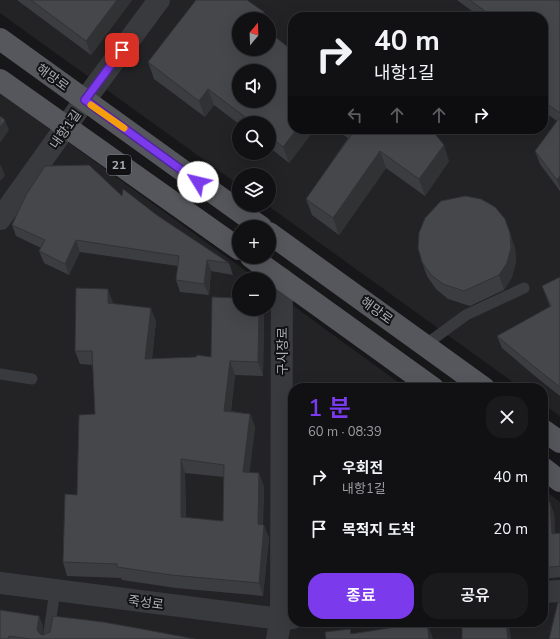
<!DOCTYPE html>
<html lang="ko">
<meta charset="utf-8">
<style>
body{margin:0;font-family:"Nunito Sans","Noto Sans KR",sans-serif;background:#1a1a1c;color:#f1f3f6;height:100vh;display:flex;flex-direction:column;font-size:15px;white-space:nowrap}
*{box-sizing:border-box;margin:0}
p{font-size:13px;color:#9c9da0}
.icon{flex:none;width:22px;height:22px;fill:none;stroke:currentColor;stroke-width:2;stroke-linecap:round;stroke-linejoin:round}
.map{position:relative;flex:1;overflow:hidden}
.sheet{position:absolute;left:288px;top:383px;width:260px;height:244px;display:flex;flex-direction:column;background:#111113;border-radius:16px;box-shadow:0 4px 16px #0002,0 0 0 1px #303133}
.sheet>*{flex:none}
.top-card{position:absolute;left:288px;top:12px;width:260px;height:122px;border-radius:16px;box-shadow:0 4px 16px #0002,0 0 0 1px #303133;background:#111113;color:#f1f3f6;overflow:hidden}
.needle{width:26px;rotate:19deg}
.buttons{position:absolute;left:232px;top:12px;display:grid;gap:8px}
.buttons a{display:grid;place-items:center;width:44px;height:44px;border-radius:50%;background:#111113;box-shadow:0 4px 16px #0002,0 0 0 1px #303133;font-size:20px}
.pin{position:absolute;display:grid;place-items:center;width:34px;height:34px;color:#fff;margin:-17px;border-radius:8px;box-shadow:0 2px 6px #0006}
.me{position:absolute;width:44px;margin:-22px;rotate:306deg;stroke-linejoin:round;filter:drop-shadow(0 0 3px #0008)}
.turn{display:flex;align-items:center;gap:14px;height:84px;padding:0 20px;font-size:18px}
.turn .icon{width:52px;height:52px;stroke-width:2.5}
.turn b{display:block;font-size:28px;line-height:34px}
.lanes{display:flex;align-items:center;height:38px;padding:0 20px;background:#0003;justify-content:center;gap:20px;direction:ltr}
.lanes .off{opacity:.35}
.round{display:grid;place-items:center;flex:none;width:42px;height:42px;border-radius:16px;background:#1a1a1c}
.head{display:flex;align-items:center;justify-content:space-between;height:68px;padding:0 20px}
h1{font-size:24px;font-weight:600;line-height:30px;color:#7c3aed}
.button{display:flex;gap:8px;margin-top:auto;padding:8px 20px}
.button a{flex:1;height:46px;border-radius:16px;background:#7c3aed;color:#fff;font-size:16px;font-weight:600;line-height:46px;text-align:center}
.button a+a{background:#1a1a1c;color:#f1f3f6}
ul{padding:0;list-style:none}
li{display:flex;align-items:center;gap:12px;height:52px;padding:0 20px}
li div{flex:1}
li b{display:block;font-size:15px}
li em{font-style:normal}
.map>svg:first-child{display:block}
.built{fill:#232326;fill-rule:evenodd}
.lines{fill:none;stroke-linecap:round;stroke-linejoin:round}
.lane{stroke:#383a3d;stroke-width:11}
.street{stroke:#383a3d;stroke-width:22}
.primary{stroke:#55575c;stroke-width:22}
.wall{fill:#3c3d40;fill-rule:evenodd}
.shaded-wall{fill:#313234}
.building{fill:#46474b;stroke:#313234;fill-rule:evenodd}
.route-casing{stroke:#51269a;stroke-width:10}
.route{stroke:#7c3aed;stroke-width:7}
.slow{stroke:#f59e0b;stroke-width:7}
.labels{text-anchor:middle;stroke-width:4;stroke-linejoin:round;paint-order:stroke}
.shield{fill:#121214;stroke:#7c8186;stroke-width:1}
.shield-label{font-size:12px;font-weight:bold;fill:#aab0b7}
.street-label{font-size:13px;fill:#aab0b7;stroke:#121214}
</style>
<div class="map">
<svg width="560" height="639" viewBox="0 0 560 639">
<rect width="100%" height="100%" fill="#171719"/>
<g class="built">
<path d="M0,0H560V416L543,404V388H521L267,205H269V175H239V185L0,13ZM293,17H543V129H293ZM239,19H269V49H239ZM239,71H269V101H239ZM239,123H269V153H239Z"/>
<path d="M0,93L257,279H239V309H269V288L406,388H293V622H543V489L560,502V639H0Z"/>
</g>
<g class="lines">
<g class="lane">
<path d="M425,345L466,315L524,288"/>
<path d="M0,374L32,379"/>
<path d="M48,639L55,590"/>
</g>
<g class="street">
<path d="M0,219L85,100L159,0"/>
<path d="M0,583L281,619L293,618"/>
<path d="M543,592L560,591"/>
<path d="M277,639L281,619L282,279"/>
</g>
<g class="primary">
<path d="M0,39L261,227"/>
<path d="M0,80L239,249"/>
<path d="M269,233L484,388"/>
<path d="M251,257L433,388"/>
<path d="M543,430L560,442"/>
<path d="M543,468L560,481"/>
</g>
</g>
<g class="wall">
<path d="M17,0H132L91,55Z"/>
<path d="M196,0H247L264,12L266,19H239V49H269V32L293,51V129H315L289,163L269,147V123H239V124L214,105L205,117L154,79L148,62ZM239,71H269V101H239Z"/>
<path d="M457,0H560V191L540,164L535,151L557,121L543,111V17H480Z"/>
<path d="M335,129H431L449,161L425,196L386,168L339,235L312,215L306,199L348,138Z"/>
<path d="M122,196L158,216L229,263L233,275L211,271L209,295L180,292L176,280L178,266L80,252L69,275L44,263L39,251L41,248L16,236L12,225Z"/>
<path d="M515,247L516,262L512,277L504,290L470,306L448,299L436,289L427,276L422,262Z"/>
<path d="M560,277V396L536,377L502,348L497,336L550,307L542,286Z"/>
<path d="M113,302V303L156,321L152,359L211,357L239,309H263L264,312L263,376L235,375L231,411L250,414L255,427L249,473L264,486L263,525L269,538L263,596L176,588L122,580L121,578L67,576L63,562L95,414L93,365L80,364L75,351ZM185,473L224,477L223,521L186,518Z"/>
<path d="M543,502L554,513L555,534L560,533V577L543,579Z"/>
<path d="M39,616L43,627L42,634L43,635L195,639H0Z"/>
</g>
<g class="shaded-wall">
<path d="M117,0H132L91,55L86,41Z"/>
<path d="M264,12L266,19H258Z"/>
<path d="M208,89L214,105L205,117L199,101Z"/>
<path d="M5,120L9,130L0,143V128Z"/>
<path d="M297,129H315L289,163L283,147Z"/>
<path d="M444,145L449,161L425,196L419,179Z"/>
<path d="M380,151L386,168L339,235L333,218Z"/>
<path d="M1,165L5,176L0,181V166Z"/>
<path d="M560,176V188L557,180Z"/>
<path d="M510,233L515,247L516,262L512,277L504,290L499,275Z"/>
<path d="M76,240L80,252L69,275L65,264Z"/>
<path d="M207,260L211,271L209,295L204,284Z"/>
<path d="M108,289L113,302L112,316L108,303Z"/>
<path d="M151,308L156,321L150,373L145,359Z"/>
<path d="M259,309H263L264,312L263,376L258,362Z"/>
<path d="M230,361L235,375L229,424L224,411Z"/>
<path d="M250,414L255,427L248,486L243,472Z"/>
<path d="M181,459L185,473L186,530L181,517Z"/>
<path d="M259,473L264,486L262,537L258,524Z"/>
<path d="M550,502L554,513L556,545L552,534Z"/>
<path d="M264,525L269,538L263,596L259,583Z"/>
<path d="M39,616L43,627L42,639L37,630Z"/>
<path d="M427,622L432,636L433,639H429Z"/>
<path d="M506,622H508L509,624L511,639H508Z"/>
</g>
<g class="building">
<path d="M31,0H117L86,41Z"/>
<path d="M196,0H247L264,12L258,19H239V49H269V32L293,51V129H297L283,147L269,136V123H253L208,89L199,101L148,62ZM239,71H269V101H239Z"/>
<path d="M470,0H560V113L543,101V17H493Z"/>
<path d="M0,116L5,120L0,128Z"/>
<path d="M560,117V176L557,180L535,151Z"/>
<path d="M352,129H431L444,145L419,179L380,151L333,218L306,199L354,131Z"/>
<path d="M89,165L122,196L123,189L158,216L229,263L207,260L204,284L176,280L179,256L76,240L65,264L39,251L45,240L12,225L26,195L45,166Z"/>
<path d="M465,196L481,199L495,207L505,219L510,233L511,248L507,263L499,275L464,291L443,284L431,275L422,262L418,248L419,233L425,218L441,201Z"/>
<path d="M560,277V387L532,365L497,336L551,306L542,286Z"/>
<path d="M76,288L108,289V303L151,308L145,359L196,357L197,355L211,357L212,297L239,298V309H259L258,362L230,361L224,411L250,414L243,472L259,473L258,524L264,525L259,583L171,575L117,567V564L63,562L65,494L77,495L79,415L95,414L92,351H75ZM181,459L224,465L223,521L181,517Z"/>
<path d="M543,502H550L552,534L560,533V566L543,568Z"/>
<path d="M558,602H560V639H549Z"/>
<path d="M0,610L39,616L37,630L40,634L43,635L50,632L53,616L103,622L142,629L195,639H30L9,636L8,639H0Z"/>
<path d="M427,622L429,639H326L325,632L350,629L351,634Z"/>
<path d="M462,622H506L508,639H462Z"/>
</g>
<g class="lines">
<defs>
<path id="route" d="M122,50L85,100L198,182"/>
</defs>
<use href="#route" class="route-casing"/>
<use href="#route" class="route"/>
<path class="slow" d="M91,105L124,128"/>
</g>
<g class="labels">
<rect class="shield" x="107" y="155" width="24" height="20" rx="3"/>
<g class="shield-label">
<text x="119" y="169">21</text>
</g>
<g class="street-label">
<text transform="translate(53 77) rotate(36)" y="5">해망로</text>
<text transform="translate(65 129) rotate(-55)" y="5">내항1길</text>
<text transform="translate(377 310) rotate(36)" y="5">해망로</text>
<text transform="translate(282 351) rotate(-90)" y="5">구시장로</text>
<text transform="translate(146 602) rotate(7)" y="5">죽성로</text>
</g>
</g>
</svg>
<div class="buttons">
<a><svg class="needle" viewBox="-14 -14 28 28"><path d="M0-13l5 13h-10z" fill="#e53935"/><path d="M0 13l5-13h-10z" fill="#9c9da0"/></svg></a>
<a><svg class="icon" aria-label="sound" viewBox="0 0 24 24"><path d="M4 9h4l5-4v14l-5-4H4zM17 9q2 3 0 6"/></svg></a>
<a><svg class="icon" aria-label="search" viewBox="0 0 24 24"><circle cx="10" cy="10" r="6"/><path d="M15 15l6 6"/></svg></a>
<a><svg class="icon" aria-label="layers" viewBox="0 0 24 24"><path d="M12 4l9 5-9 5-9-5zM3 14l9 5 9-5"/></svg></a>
<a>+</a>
<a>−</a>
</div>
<div class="pin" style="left:122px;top:50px;background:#d93025"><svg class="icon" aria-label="arrive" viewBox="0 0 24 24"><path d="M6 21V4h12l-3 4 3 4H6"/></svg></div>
<svg class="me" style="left:198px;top:182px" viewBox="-20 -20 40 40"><circle r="19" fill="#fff"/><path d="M0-13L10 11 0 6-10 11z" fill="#7c3aed"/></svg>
<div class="top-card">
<div class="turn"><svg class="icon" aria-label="right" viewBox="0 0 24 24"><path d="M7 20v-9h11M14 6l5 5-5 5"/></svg><div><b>40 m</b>내항1길</div></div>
<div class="lanes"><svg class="icon off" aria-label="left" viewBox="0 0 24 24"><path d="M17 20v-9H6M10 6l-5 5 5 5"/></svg><svg class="icon off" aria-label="ahead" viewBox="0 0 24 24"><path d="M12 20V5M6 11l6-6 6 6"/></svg><svg class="icon off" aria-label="ahead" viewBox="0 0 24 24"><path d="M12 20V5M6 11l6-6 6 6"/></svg><svg class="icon" aria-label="right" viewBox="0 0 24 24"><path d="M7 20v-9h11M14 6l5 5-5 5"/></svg></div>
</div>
<section class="sheet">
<div class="head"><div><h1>1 분</h1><p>60 m · 08:39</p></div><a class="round"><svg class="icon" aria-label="close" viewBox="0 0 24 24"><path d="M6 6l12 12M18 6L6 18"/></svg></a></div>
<ul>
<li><svg class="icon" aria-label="right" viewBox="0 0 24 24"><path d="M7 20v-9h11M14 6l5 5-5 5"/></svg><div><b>우회전</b><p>내항1길</p></div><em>40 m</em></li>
<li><svg class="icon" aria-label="arrive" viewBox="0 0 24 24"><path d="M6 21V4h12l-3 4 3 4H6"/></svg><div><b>목적지 도착</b></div><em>20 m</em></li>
</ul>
<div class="button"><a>종료</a><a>공유</a></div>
</section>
</div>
